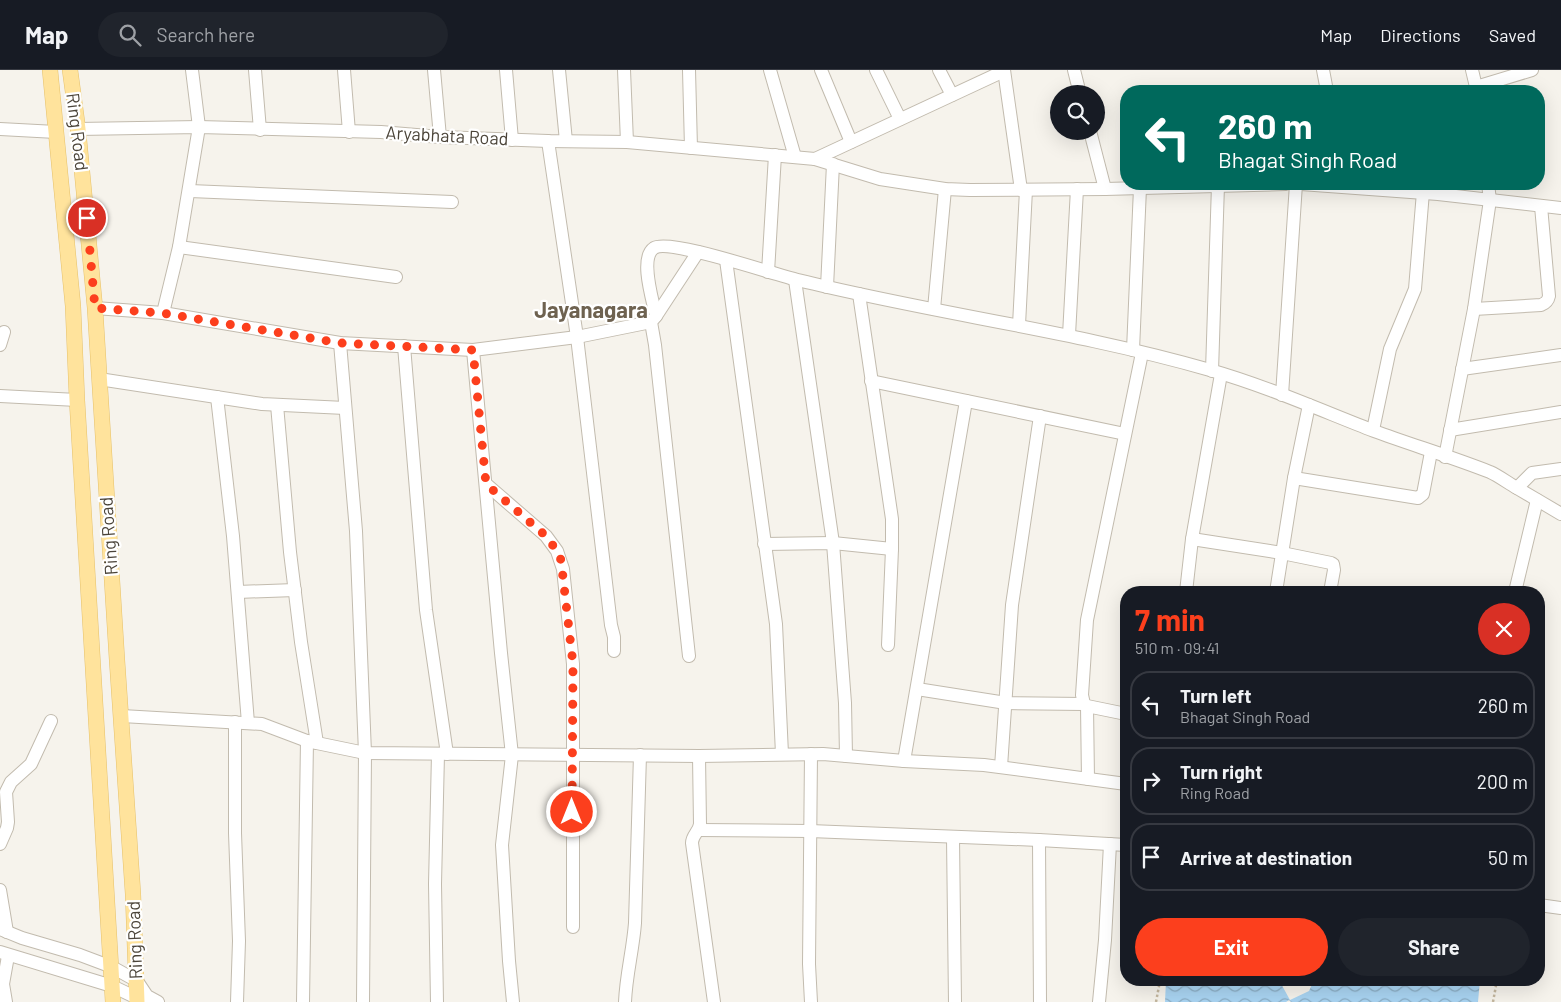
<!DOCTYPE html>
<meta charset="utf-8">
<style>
body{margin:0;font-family:Barlow,sans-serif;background:#20242c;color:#f1f3f6;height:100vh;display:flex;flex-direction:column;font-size:19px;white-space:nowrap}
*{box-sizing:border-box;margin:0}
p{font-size:16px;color:#9ea1a6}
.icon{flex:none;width:28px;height:28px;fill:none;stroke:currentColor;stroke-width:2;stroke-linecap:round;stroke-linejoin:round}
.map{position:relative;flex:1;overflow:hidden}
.details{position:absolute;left:1120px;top:516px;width:425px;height:400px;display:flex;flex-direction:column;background:#171b24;border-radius:20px;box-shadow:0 5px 20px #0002}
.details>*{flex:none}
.hud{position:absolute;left:1120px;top:15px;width:425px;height:105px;border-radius:20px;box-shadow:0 5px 20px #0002;background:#00695c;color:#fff;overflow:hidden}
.tools{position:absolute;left:1050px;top:15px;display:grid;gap:10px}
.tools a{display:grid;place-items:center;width:55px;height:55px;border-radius:50%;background:#171b24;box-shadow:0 5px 20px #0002;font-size:25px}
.pin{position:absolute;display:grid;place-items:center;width:42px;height:42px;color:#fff;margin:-21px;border:2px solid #fff;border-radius:50%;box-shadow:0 1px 5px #0007}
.me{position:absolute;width:55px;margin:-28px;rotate:0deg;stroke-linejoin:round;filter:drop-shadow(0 0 4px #0008)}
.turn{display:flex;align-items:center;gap:18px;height:105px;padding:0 15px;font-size:22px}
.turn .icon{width:65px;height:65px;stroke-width:2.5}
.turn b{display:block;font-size:35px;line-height:42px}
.round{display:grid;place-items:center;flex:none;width:52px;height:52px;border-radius:26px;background:#20242c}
.headline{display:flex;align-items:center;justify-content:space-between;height:85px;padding:0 15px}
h1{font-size:30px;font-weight:700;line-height:38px;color:#fc3f1d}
.button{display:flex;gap:10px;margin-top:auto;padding:10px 15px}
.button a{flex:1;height:58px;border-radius:30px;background:#fc3f1d;color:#fff;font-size:20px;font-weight:700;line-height:58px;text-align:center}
.button a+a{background:#20242c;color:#f1f3f6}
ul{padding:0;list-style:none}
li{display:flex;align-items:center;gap:15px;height:68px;margin:0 10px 8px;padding:0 5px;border:2px solid #363941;border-radius:20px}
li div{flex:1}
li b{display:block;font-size:19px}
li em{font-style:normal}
header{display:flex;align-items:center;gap:30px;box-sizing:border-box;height:70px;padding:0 25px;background:#171b24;border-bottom:1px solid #363941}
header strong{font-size:24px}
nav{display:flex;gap:28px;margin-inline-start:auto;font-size:18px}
.search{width:350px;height:45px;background:#20242c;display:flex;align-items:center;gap:12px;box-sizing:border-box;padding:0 18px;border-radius:28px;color:#9ea1a6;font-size:19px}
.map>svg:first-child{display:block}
.water{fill:url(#water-waves)}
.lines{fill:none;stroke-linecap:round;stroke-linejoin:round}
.minor-casing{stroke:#c2bbae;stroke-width:14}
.major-casing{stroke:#e6c16a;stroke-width:16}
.path{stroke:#c4b79f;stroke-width:2.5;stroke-dasharray:2.5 2.5;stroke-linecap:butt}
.minor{stroke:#fff;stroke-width:12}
.major{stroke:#ffe39c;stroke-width:15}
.route{stroke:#fc3f1d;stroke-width:9;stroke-dasharray:0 16.2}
.labels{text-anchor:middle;stroke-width:4.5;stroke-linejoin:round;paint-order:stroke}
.street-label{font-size:18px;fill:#4b4439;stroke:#fff}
.district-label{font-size:22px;font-weight:bold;fill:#6e6250;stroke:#fff}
</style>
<header>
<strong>Map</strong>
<div class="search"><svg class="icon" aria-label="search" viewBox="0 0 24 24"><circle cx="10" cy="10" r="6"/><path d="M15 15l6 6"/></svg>Search here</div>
<nav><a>Map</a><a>Directions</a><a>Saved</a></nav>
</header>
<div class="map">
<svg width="1561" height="932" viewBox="0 0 1561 932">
<defs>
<pattern id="water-waves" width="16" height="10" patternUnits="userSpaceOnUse" patternTransform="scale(1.25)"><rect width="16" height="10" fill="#a9d4f2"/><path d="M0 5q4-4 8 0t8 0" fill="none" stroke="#8caec5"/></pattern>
</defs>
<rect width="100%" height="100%" fill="#f6f3ec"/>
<path class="water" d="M1166,910H1279L1290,930L1309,921L1314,910H1480L1478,932H1291L1289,930L1286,932H1165Z"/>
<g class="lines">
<defs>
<g id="minor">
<path d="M255,0L260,60"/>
<path d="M344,0L349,62"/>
<path d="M434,0L440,67"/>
<path d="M506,0L512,70"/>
<path d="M559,0L566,71"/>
<path d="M624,0L627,72"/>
<path d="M689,0L691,78"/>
<path d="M770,0L795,87"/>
<path d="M821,0L851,72"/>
<path d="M876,0L900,49"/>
<path d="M939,0L952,25"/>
<path d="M1004,0L1021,120"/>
<path d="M1074,0L1080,24"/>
<path d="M1323,0L1327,21"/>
<path d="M1472,0L1477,21"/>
<path d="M1476,17L1532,0"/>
<path d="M0,59L56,62"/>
<path d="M78,59L199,57L381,62L440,67L548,71L627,72L815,89L880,109L945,119L970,120L1105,119L1286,114"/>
<path d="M1090,61L1105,119"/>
<path d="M548,71L577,267L611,555L614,567V581"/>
<path d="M815,89L1004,1"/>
<path d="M1301,114L1438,124L1561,138"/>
<path d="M190,121L452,132"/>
<path d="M179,177L396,207"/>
<path d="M726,190L776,554L782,684"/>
<path d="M768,202L775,85"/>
<path d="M795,210L833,473L845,633L846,686"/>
<path d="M827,217L833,94"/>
<path d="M859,224L892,449V479L888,575"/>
<path d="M95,238L163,243L340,273L473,280L577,267L651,252"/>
<path d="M934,239L945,119"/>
<path d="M1474,239L1541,235C1546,233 1548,231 1549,226L1541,136"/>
<path d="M163,243L179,177L199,57L192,0"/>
<path d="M656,246L698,182"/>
<path d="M1019,255L1026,120"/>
<path d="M1069,265L1077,119"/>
<path d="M340,273L356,461L365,683L363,932"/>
<path d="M0,275L4,262"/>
<path d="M404,276L426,540L447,684"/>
<path d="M473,280L501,583L512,685L502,775L509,891L513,932"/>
<path d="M1133,280L1140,118"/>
<path d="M1462,299L1561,285"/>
<path d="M1212,301L1218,115"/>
<path d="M99,309L262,334L345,338"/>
<path d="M871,311L1125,364"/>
<path d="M1282,325L1296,114"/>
<path d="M0,326L77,330"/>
<path d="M217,327L233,466L248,653"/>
<path d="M277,335L290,482L301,572L317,673"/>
<path d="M1373,360L1390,279L1415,219L1423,122"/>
<path d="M1450,360L1561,342"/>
<path d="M1445,387L1474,239L1490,130L1488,114"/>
<path d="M1294,408L1418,428L1423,424L1431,382"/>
<path d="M486,414L546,466L557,481L563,499L573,594V857"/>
<path d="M1517,418L1532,403L1561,399"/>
<path d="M1192,469L1282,483L1331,493L1333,494L1334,500L1330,522"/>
<path d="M764,474L833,473L892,479"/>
<path d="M238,522L295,520"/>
<path d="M1186,522L1192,469L1221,304"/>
<path d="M1276,522L1294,408L1309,335"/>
<path d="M1515,522L1537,430"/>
<path d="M689,586L655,275L651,252L656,246C653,231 639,188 654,178C670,168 775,205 798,210C935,244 1075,261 1210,300C1266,316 1320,340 1374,361C1412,375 1452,387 1490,402C1499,406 1508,413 1517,418C1532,427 1546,435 1561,444"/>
<path d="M917,619L1006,633L1084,634"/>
<path d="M1087,636L1088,709"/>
<path d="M1126,644L1087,636L1084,634L1082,625L1087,550L1142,283"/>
<path d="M122,646L262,654L307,671L365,683L699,686L823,684L904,691L984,695L1126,714"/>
<path d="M235,652V763L239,871L237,932"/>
<path d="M811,684L809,894L811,932"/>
<path d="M699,686L700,754C699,762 692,765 692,773L714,932"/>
<path d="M904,691L966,331"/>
<path d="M1001,697L1012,535L1040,346"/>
<path d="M699,760L810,761L1039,770L1126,775"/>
<path d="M953,768L955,932"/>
<path d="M1039,770L1040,932"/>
<path d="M0,774L7,758L8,752L6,722L11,712L31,694L51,651"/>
<path d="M0,820L7,862"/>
<path d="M1539,835L1561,838"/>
<path d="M0,859L22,868L80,885L112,897L137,911L147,926L158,932"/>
<path d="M0,882L112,916L137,928L145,927"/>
<path d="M6,932L3,914L8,886"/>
<path d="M303,932L307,671"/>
<path d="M437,932L435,814L438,684"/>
<path d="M625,932C626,905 633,880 635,853L640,685"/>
<path d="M1099,932L1105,870L1110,774"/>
</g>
<g id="major">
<path d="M50,0L73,236L77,330L113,932"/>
<path d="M70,0L78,59L95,238L117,590L133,824L137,932"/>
</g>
</defs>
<use href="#minor" class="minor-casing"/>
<use href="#major" class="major-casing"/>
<g class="path">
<path d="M1156,932L1159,916L1158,910"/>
<path d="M1493,932L1497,910"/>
</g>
<use href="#minor" class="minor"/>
<use href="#major" class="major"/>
</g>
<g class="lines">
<path class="route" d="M87,148L95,238L162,243L340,273L473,280L486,414L546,466L557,481L561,490L573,594L572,742"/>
</g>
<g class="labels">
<g class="street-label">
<text transform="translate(77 62) rotate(83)" y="6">Ring Road</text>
<text transform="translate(447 66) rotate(3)" y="6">Aryabhata Road</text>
<text transform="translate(109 466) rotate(-94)" y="6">Ring Road</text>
<text transform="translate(135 870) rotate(-92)" y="6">Ring Road</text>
</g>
<g class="district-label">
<text x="591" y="248">Jayanagara</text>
</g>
</g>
</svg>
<div class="tools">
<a><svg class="icon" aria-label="search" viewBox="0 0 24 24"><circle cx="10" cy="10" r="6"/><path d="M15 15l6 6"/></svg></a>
</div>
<div class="pin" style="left:87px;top:148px;background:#d93025"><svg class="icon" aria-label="arrive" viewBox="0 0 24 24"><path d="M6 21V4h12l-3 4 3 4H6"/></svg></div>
<svg class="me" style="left:572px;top:742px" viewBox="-20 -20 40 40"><circle r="17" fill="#fc3f1d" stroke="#fff" stroke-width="3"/><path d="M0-11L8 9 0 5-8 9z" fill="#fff"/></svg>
<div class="hud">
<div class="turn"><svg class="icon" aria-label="left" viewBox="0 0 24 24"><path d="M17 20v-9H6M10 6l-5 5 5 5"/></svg><div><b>260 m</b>Bhagat Singh Road</div></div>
</div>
<section class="details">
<div class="headline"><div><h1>7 min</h1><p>510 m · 09:41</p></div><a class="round" style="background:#d93025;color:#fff"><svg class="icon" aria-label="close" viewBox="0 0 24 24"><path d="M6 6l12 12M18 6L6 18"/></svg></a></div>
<ul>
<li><svg class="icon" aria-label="left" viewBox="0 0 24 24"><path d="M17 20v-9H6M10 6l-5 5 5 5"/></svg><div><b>Turn left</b><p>Bhagat Singh Road</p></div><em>260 m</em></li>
<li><svg class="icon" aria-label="right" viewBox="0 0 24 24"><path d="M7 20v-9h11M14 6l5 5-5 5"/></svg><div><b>Turn right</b><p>Ring Road</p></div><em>200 m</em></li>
<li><svg class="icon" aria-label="arrive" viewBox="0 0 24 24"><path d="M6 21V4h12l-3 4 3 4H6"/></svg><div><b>Arrive at destination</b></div><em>50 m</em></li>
</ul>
<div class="button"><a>Exit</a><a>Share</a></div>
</section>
</div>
